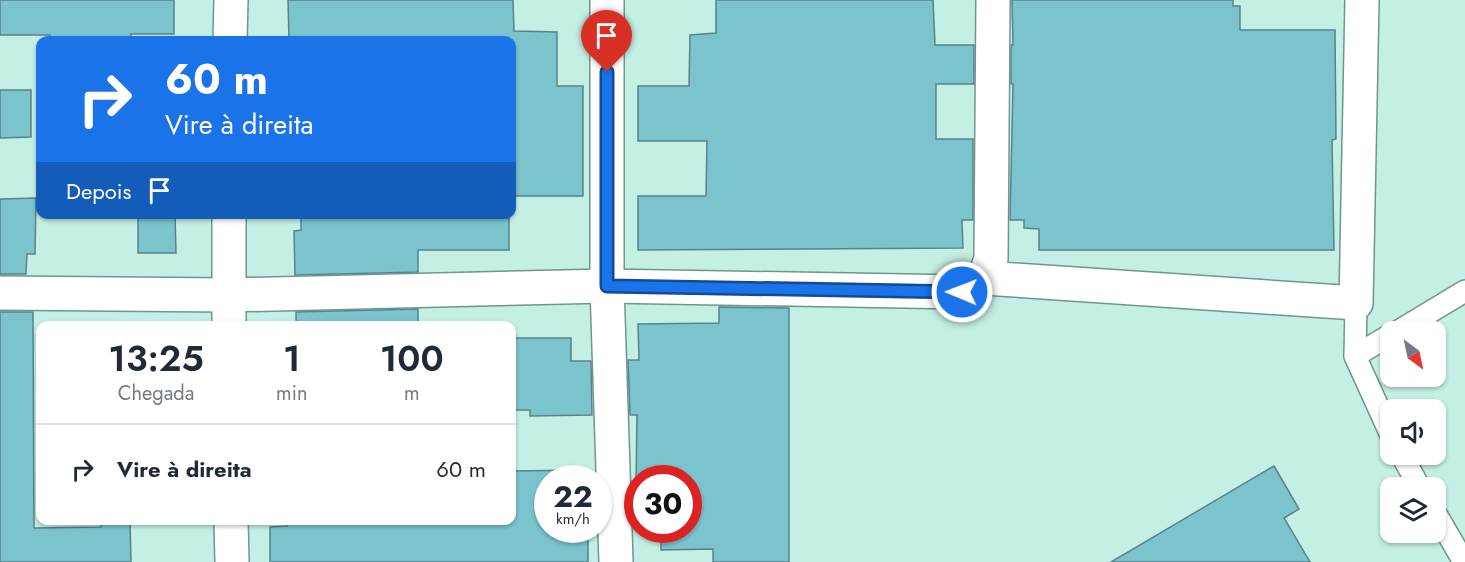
<!DOCTYPE html>
<html lang="pt">
<meta charset="utf-8">
<style>
body{margin:0;font-family:Jost,sans-serif;background:#f2f2f3;color:#1f2937;height:100vh;display:flex;flex-direction:column;font-size:22px;white-space:nowrap}
*{box-sizing:border-box;margin:0}
p{font-size:20px;color:#747a83}
.icon{flex:none;width:33px;height:33px;fill:none;stroke:currentColor;stroke-width:2;stroke-linecap:round;stroke-linejoin:round}
.map{position:relative;flex:1;overflow:hidden}
.panel{position:absolute;left:36px;top:321px;width:480px;height:204px;display:flex;flex-direction:column;background:#fff;border-radius:12px;box-shadow:0 2px 4px #0004}
.panel>*{flex:none}
.banner{position:absolute;left:36px;top:36px;width:480px;height:183px;border-radius:12px;box-shadow:0 2px 4px #0004;background:#1a73e8;color:#fff;overflow:hidden}
.needle{width:39px;rotate:147deg}
.buttons{position:absolute;left:1380px;top:321px;display:grid;gap:12px}
.buttons a{display:grid;place-items:center;width:66px;height:66px;border-radius:12px;background:#fff;box-shadow:0 2px 4px #0004;font-size:30px}
.speed{position:absolute;left:534px;top:465px;display:flex;gap:12px;font-size:30px;font-weight:700;text-align:center}
.speed>*{display:grid;place-content:center;width:78px;height:78px;border-radius:50%;background:#fff;box-shadow:0 2px 4px #0004;line-height:1}
.speed small{font-size:15px;font-weight:400}
.speed .limit{border:9px solid #d22;background:#fff;color:#111}
.pin{position:absolute;display:grid;place-items:center;width:51px;height:51px;color:#fff;margin:-62px -26px;border-radius:50% 50% 50% 0;rotate:-45deg;box-shadow:0 0 6px #0007}
.pin .icon{rotate:45deg}
.me{position:absolute;width:66px;margin:-33px;rotate:271deg;stroke-linejoin:round;filter:drop-shadow(0 0 4px #0008)}
.turn{display:flex;align-items:center;gap:21px;height:126px;padding:0 30px;font-size:27px}
.turn .icon{width:78px;height:78px;stroke-width:2.5}
.turn b{display:block;font-size:42px;line-height:51px}
.then{display:flex;align-items:center;height:57px;padding:0 30px;background:#0003;gap:12px;font-size:22px}
.eta{display:flex;justify-content:space-evenly;align-items:center;height:102px;text-align:center}
.eta b{font-size:36px;font-weight:600;line-height:42px}
ul{padding:0;list-style:none}
li{display:flex;align-items:center;gap:18px;height:90px;padding:0 30px;border-top:2px solid #e0e1e3}
li div{flex:1}
li b{display:block;font-size:22px}
li em{font-style:normal}
.map>svg:first-child{display:block}
.building{fill:#7bc4ce;stroke:#5a8389;stroke-width:1.5}
.lines{fill:none;stroke-linecap:round;stroke-linejoin:round}
.service-casing{stroke:#6e968d;stroke-width:24}
.minor-casing{stroke:#6e968d;stroke-width:36}
.tertiary-casing{stroke:#6e968d;stroke-width:36}
.service{stroke:#fff;stroke-width:21}
.minor{stroke:#fff;stroke-width:33}
.tertiary{stroke:#fff;stroke-width:33}
.route-casing{stroke:#114b97;stroke-width:15}
.route{stroke:#1a73e8;stroke-width:10}
</style>
<div class="map">
<svg width="1465" height="562" viewBox="0 0 1465 562">
<rect width="100%" height="100%" fill="#c4efe4"/>
<g class="building">
<path d="M0,0H174V34H131L130,40H50V35H0Z"/>
<path d="M288,0H513L514,31L557,32V86H583V196H512V40H289Z"/>
<path d="M716,0H933L935,45H974V84H936V139H973V220H962L963,248L638,250V196H706L707,141H638V86H689L690,35L716,33Z"/>
<path d="M1012,0H1233V6H1240V30H1335L1336,139L1332,140L1334,250H1039V229L1024,228V220H1010L1013,84H1011V45H1013Z"/>
<path d="M0,90H31V137L0,138Z"/>
<path d="M36,198L35,254H27L26,274H0V199Z"/>
<path d="M138,214H175L176,253H138Z"/>
<path d="M301,214H509V250H418V272L295,275L294,231L301,230Z"/>
<path d="M719,307L789,308V562H713V549L661,550V530H688V478H638V525L634,524L632,481L636,482L637,415H630L628,360H639L638,324L719,323Z"/>
<path d="M418,309V326H296V312Z"/>
<path d="M0,312H33L34,528L101,527V520H130L131,562H0Z"/>
<path d="M512,338H571V361H591L592,415L530,416V410H512Z"/>
<path d="M1274,466L1299,509L1284,518L1310,562H1111Z"/>
<path d="M585,470L594,472L595,478H548V530H588V562H270V527L287,526V520H512V471Z"/>
</g>
<g class="lines">
<defs>
<g id="service">
<path d="M1397,332L1465,291"/>
<path d="M1390,335L1355,356L1390,433"/>
<path d="M1355,356L1356,303"/>
<path d="M1401,454L1420,488"/>
<path d="M1436,514L1464,562"/>
</g>
<g id="minor">
<path d="M607,0V286L616,562"/>
<path d="M984,278L991,259L993,0"/>
<path d="M0,293L228,295L607,286L962,292L984,278L1356,303L1362,0"/>
</g>
<g id="tertiary">
<path d="M230,40L231,0"/>
<path d="M229,326V214"/>
<path d="M231,520L232,562"/>
</g>
</defs>
<use href="#service" class="service-casing"/>
<use href="#minor" class="minor-casing"/>
<use href="#tertiary" class="tertiary-casing"/>
<use href="#service" class="service"/>
<use href="#minor" class="minor"/>
<use href="#tertiary" class="tertiary"/>
</g>
<g class="lines">
<defs>
<path id="route" d="M607,72V286L962,292"/>
</defs>
<use href="#route" class="route-casing"/>
<use href="#route" class="route"/>
</g>
</svg>
<div class="buttons">
<a><svg class="needle" viewBox="-14 -14 28 28"><path d="M0-13l5 13h-10z" fill="#e53935"/><path d="M0 13l5-13h-10z" fill="#747a83"/></svg></a>
<a><svg class="icon" aria-label="sound" viewBox="0 0 24 24"><path d="M4 9h4l5-4v14l-5-4H4zM17 9q2 3 0 6"/></svg></a>
<a><svg class="icon" aria-label="layers" viewBox="0 0 24 24"><path d="M12 4l9 5-9 5-9-5zM3 14l9 5 9-5"/></svg></a>
</div>
<div class="speed"><div>22<small>km/h</small></div><div class="limit">30</div></div>
<div class="pin" style="left:607px;top:72px;background:#d93025"><svg class="icon" aria-label="arrive" viewBox="0 0 24 24"><path d="M6 21V4h12l-3 4 3 4H6"/></svg></div>
<svg class="me" style="left:962px;top:292px" viewBox="-20 -20 40 40"><circle r="17" fill="#1a73e8" stroke="#fff" stroke-width="3"/><path d="M0-11L8 9 0 5-8 9z" fill="#fff"/></svg>
<div class="banner">
<div class="turn"><svg class="icon" aria-label="right" viewBox="0 0 24 24"><path d="M7 20v-9h11M14 6l5 5-5 5"/></svg><div><b>60 m</b>Vire à direita</div></div>
<div class="then">Depois<svg class="icon" aria-label="arrive" viewBox="0 0 24 24"><path d="M6 21V4h12l-3 4 3 4H6"/></svg></div>
</div>
<section class="panel">
<div class="eta">
<div><b>13:25</b><p>Chegada</p></div>
<div><b>1</b><p>min</p></div>
<div><b>100</b><p>m</p></div>
</div>
<ul>
<li><svg class="icon" aria-label="right" viewBox="0 0 24 24"><path d="M7 20v-9h11M14 6l5 5-5 5"/></svg><div><b>Vire à direita</b></div><em>60 m</em></li>
</ul>
</section>
</div>
